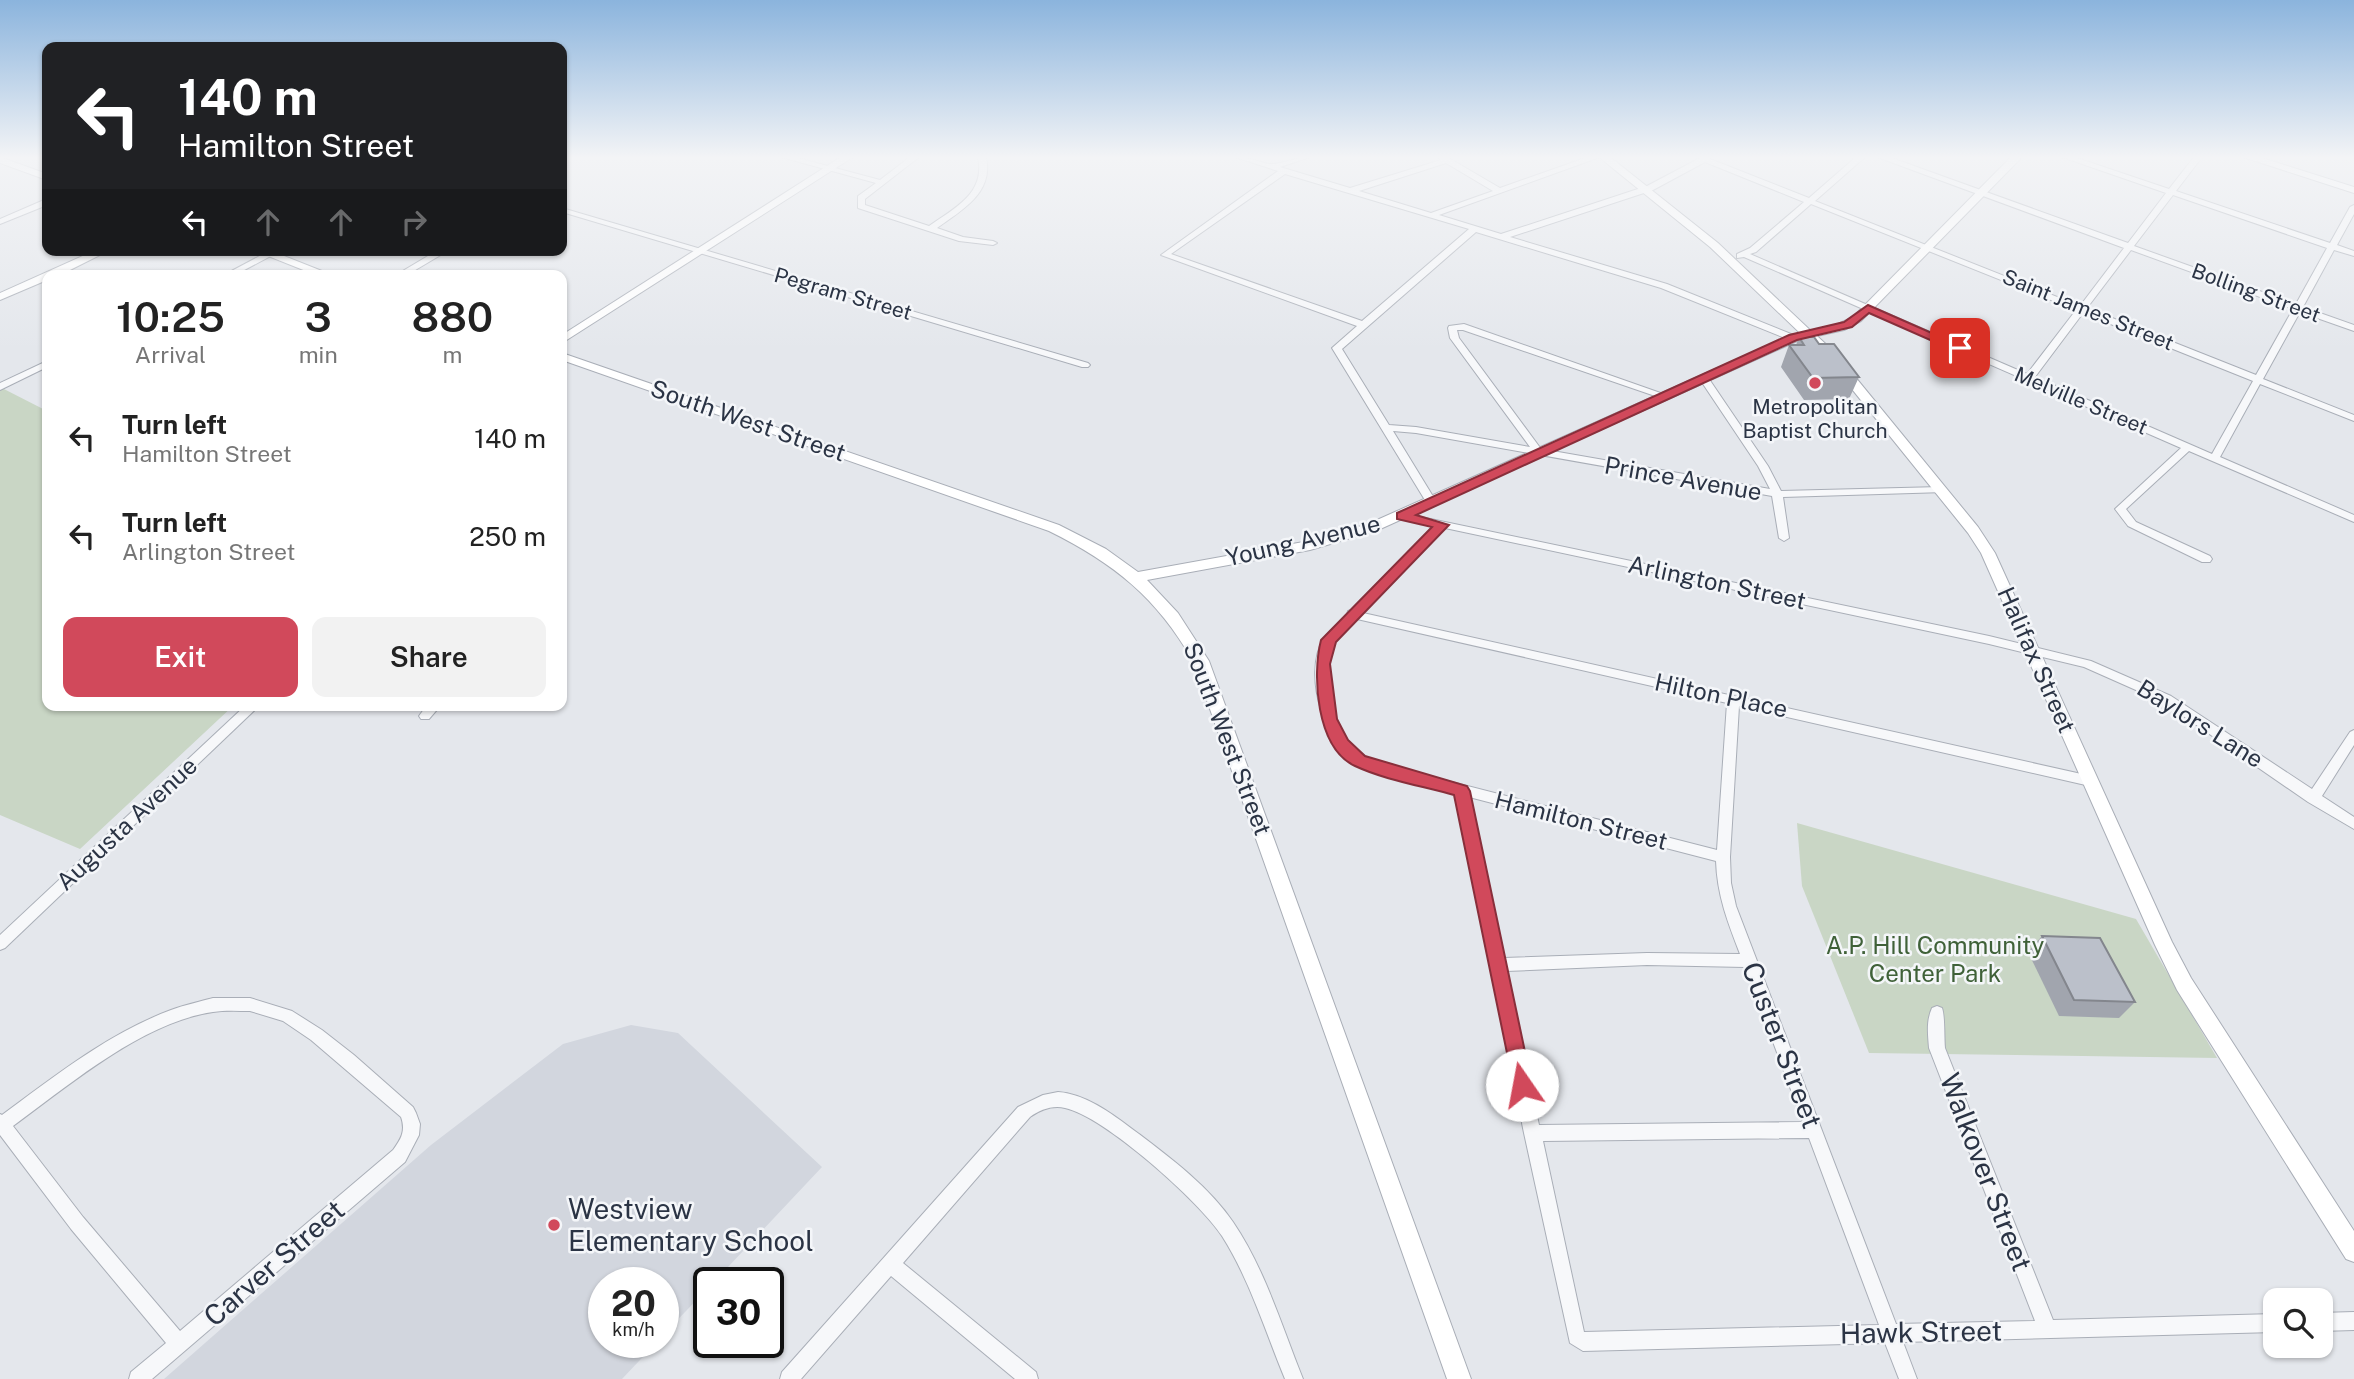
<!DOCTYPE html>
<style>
body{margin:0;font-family:"Public Sans",sans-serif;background:#f2f2f2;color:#222;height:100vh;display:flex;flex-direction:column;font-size:26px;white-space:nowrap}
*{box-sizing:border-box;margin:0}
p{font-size:23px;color:#767676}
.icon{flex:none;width:38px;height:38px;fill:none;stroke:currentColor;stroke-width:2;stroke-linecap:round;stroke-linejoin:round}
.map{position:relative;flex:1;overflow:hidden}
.sheet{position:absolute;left:42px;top:270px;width:525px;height:441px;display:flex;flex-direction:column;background:#fff;border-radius:14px;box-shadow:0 2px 5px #0004}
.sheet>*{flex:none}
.guide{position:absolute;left:42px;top:42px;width:525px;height:214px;border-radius:14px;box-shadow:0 2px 5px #0004;background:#202124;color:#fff;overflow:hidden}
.tools{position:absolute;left:2263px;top:1288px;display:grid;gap:14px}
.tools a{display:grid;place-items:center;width:70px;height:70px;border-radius:14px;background:#fff;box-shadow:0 2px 5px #0004;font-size:35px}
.speed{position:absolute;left:588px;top:1267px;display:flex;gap:14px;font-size:35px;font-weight:700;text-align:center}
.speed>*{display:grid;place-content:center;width:91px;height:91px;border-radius:50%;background:#fff;box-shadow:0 2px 5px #0004;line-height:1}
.speed small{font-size:18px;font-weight:400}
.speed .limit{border:4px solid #111;border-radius:10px;background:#fff;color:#111}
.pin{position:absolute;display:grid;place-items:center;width:60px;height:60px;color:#fff;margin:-30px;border-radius:14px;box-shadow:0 4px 10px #0006}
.me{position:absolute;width:77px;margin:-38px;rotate:348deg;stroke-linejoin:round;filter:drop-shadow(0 0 5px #0008)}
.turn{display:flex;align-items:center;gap:24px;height:147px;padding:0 21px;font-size:32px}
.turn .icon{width:91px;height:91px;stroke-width:2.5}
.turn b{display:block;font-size:49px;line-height:60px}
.lanes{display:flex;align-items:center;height:66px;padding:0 21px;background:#0003;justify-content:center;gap:35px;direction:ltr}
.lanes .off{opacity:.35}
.eta{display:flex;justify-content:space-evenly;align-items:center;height:119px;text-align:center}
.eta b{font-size:42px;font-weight:600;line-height:49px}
.button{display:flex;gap:14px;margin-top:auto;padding:14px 21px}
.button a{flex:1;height:80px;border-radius:14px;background:#d1495b;color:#fff;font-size:28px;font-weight:600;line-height:80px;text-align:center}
.button a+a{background:#f2f2f2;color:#222}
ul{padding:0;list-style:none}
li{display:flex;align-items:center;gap:21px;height:98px;padding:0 21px}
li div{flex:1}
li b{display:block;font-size:26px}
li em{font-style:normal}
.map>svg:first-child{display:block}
.built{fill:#d2d6de}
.green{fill:#c9d6c5}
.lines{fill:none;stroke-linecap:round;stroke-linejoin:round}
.street-casing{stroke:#a9aeb7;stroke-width:2}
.secondary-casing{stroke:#a9aeb7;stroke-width:2}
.street{fill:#f7f8fa;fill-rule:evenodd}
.secondary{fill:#fff;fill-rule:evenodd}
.wall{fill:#a1a5ae}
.building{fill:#bbc0ca;stroke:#83868d;stroke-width:2}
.route{fill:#d1495b;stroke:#882f3b;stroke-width:2}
.poi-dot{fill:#d1495b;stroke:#f4f6f9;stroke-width:2.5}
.labels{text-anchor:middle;stroke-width:5;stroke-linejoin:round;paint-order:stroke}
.far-street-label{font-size:21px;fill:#2b3445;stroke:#f4f6f9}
.far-poi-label{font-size:21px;fill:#2b3445;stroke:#f4f6f9}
.street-label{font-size:24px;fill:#2b3445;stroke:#f4f6f9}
.park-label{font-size:24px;fill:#3f6138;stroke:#f4f6f9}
.near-street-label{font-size:28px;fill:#2b3445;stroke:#f4f6f9}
.near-poi-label{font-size:28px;fill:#2b3445;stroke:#f4f6f9;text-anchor:start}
</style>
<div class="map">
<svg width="2354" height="1379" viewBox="0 0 2354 1379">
<rect width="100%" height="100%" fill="#e4e7ec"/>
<path class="built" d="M631,1025L678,1033L822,1167L713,1283H709V1287L663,1335V1283H604V1342H657L622,1379H164L431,1145L563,1044Z"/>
<g class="green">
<path d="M0,387L47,411V705H234L80,849L0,815Z"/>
<path d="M1797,823L2136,919L2217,1058L1869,1053L1802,886Z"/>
</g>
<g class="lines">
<defs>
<g id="street">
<path d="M781,157H794L880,180L910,157H919L865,199V205L929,226C955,208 986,193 978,157H986C994,193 962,210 937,228L963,237L993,241L997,243L993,245L959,241L858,208V196L876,183Z"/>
<path d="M1235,157C1248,157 1258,162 1270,164C1280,165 1297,157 1310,157L1280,167L1350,188L1441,160L1437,157H1447L1500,188L1588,157H1600L1439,215L1501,234L1647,186L1702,157H1712L1710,159L1809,198L1856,157H1865L1815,201L2080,306L2124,248L1877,157H1889L2128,243L2166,193L2062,157H2074L2169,189L2194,157H2202L2176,191L2330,243L2350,207L2354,205V214L2337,245L2354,251V256L2334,250L2303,307L2354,325V331L2300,312L2263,379L2354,415V421L2260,384L2220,457L2354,515V522L2189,451L2126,509L2136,522L2210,556L2212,559L2210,562H2202L2128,526L2115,509L2181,448L1744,257L1737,258V254L1750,248L1804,202L1705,162L1653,190L1510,237L1667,284L1796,336V340H1790L1661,288L1476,232L1342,349L1389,425L1416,427L1530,447L1450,338L1448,328L1449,326L1464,324L1669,396L1667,398H1661L1463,330H1457L1459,338L1541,449L1770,489L1758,466L1699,378L1704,375L1707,376L1768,466L1781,491L1941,487L1946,490L1945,492L1783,497L1789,538L1784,541L1779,538L1772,496L1416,433L1393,431L1437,503L1432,506L1428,505L1332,348L1357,326L1161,255L1278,171ZM1446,163L1493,191L1431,213L1359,191ZM1285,174L1469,229L1362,321L1171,254ZM2173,195L2327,248L2296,304L2134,246ZM1811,204L2076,310L2027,374L1750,254L1756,252ZM2131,250L2293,309L2256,375L2087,308ZM2083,313L2253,381L2212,454L2035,377Z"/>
<path d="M44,200H47V205L0,224V219Z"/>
<path d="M562,208L1088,363L1090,365L1088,367H1082L562,212Z"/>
<path d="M271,250H282L235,275H224Z"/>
<path d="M438,250H449L407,275H396Z"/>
<path d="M47,361V367L0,390V383Z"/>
<path d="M1402,513L1989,636L2091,661L2171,696L2312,789L2350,732L2354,730V745L2322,796L2354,817V829L2308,802L2163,702L2084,667L1989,644L1445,528L1363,613L2095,777L2097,781L2095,785L2090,786L1739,706L1730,857L1731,883L1736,906L1896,1324L2035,1321L1929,1048C1928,1035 1926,1021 1932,1008L1937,1006L1942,1008C1945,1016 1944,1037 1945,1048L2053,1320L2275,1314V1332L1903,1342L1917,1379H1899L1885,1343L1583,1351L1570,1343L1524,1133L1455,793C1434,788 1413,782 1392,777C1384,774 1374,773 1366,770C1326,752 1301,675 1324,638C1330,630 1340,622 1347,615L1348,611L1351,610L1435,526L1398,518L1397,516L1398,514ZM1357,619L1727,703L1717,850L1374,762C1364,756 1356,750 1349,742C1330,719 1321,669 1334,643C1339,634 1350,626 1357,619ZM1469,797L1716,861C1717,895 1728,923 1740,954L1647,953L1504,958ZM1647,965L1745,967L1803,1122L1539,1125L1506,971ZM1809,1138L1879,1325L1584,1332L1543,1141Z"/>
<path d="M246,705H260L5,948L0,950V935Z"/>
<path d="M427,705H441L429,719H421L419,716Z"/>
<path d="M213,998H250L292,1011L322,1030L354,1055L413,1107L416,1113L420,1124L419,1135L405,1162L152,1379H129L131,1372L166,1343L71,1229L0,1135V1114L2,1115C55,1076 109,1033 171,1010C184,1005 199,1002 213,998ZM250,1011L283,1021L311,1040L401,1117C406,1131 401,1139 393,1150L180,1331L83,1217L13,1126C69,1085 143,1022 213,1012C225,1010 238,1011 250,1011Z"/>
<path d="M1058,1092C1088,1094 1116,1117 1139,1134C1172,1159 1209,1187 1233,1222C1265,1269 1282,1327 1303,1379H1285C1265,1331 1250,1280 1222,1236C1200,1202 1104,1116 1065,1108C1052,1105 1040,1110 1030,1117L903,1263L1036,1372L1038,1379H1015L891,1276L801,1379H780L782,1372L1018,1107L1043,1095Z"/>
<path d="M2354,1312V1330L2320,1331V1313Z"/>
</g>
<g id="secondary">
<path d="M0,157L47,174V180L0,163Z"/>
<path d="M841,157H853L562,343V335Z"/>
<path d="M1599,157H1610L1718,243L1811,331L1836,325L1853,317L2011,157H2022L1861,321L1844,330L1817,336L1830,348V354H1822L1806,339L1797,341L1378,530L1310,550L1147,580L1178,613L1209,661L1471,1379H1447L1193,661C1157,598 1114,563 1049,531L562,360V353L1059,525L1106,549L1138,572L1309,541L1368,524L1789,336L1800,333L1710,247Z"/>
<path d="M2243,157H2259L2354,187V193Z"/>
<path d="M96,250H110L60,275H47V280L0,300V293Z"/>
<path d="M253,250H269L332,275H316Z"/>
<path d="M1843,366L1847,367L1978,527L1995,553L2172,942L2191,978L2354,1231V1262L2346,1259L2177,990L2155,945L1981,553L1968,533L1839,373L1837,370Z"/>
</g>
</defs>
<use href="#street" class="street-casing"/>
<use href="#secondary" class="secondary-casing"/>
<use href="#street" class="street"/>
<use href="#secondary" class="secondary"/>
</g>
<g class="wall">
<path d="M1799,337L1819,344L1859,377L1849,399L1804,400L1781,367L1789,345H1796Z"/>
<path d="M2042,936L2135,1002L2119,1018L2059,1016L2028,952Z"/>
</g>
<g class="building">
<path d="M1799,337H1814L1819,344H1834L1859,377L1813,378L1789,345H1804Z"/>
<path d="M2042,936L2100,938L2135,1002L2074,1000Z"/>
</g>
<linearGradient id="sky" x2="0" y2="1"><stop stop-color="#8bb4dd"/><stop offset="0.45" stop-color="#f3f4f6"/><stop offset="1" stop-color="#f3f4f6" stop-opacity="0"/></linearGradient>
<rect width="2354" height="350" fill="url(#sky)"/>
<path class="route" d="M1868,305L1966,348L1955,351L1869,313L1852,327L1797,340L1416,515L1449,525L1336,642L1330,664L1337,719L1348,740L1365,756L1467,786L1470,791L1532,1085L1529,1092L1522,1095L1515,1092L1454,795C1422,786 1385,780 1355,766C1316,748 1312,675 1321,640L1432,527L1397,519V513L1789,335L1844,322Z"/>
<g class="poi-dot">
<circle cx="1815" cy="383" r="7"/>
<circle cx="554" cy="1225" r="7"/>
</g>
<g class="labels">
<g class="far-street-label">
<text transform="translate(2256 293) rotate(20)" y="7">Bolling Street</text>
<text transform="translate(843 294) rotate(16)" y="7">Pegram Street</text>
<text transform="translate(2088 310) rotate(22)" y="7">Saint James Street</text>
<text transform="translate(2081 401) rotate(23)" y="7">Melville Street</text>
</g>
<g class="far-poi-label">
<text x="1815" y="414">Metropolitan<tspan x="1815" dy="24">Baptist Church</tspan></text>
</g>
<g class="street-label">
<text transform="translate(748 421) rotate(19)" y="8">South West Street</text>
<text transform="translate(1683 479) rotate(10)" y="8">Prince Avenue</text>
<text transform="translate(1303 541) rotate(-13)" y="8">Young Avenue</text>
<text transform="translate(1717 583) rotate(12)" y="8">Arlington Street</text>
<text transform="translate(2036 660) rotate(66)" y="8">Halifax Street</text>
<text transform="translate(1721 696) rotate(12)" y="8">Hilton Place</text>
<text transform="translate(2200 724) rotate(32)" y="8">Baylors Lane</text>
<text transform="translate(1227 739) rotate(69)" y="8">South West Street</text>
<text transform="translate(1581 821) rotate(14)" y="8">Hamilton Street</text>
<text transform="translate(127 824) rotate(-43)" y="8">Augusta Avenue</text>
</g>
<g class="park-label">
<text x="1935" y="954">A.P. Hill Community<tspan x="1935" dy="28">Center Park</tspan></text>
</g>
<g class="near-street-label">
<text transform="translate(1782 1045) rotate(69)" y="10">Custer Street</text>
<text transform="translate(1986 1172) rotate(69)" y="10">Walkover Street</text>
<text transform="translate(274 1263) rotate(-41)" y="10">Carver Street</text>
<text transform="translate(1921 1332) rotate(-1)" y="10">Hawk Street</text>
</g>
<g class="near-poi-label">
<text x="568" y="1219">Westview<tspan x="568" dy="32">Elementary School</tspan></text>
</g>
</g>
</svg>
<div class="tools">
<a><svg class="icon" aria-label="search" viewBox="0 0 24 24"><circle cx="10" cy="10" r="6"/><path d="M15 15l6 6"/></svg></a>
</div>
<div class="speed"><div>20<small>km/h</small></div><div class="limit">30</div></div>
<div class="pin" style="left:1960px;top:348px;background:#d93025"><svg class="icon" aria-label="arrive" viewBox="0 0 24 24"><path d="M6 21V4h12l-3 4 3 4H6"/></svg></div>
<svg class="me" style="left:1522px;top:1085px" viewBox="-20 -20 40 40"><circle r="19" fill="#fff"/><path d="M0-13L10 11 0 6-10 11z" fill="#d1495b"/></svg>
<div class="guide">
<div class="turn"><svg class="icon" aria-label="left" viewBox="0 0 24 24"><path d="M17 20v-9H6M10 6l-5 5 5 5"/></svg><div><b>140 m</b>Hamilton Street</div></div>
<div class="lanes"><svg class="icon" aria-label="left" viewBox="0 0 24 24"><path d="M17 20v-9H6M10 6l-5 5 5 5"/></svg><svg class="icon off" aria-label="ahead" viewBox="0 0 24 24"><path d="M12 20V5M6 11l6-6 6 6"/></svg><svg class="icon off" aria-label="ahead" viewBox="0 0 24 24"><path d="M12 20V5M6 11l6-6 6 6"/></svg><svg class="icon off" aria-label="right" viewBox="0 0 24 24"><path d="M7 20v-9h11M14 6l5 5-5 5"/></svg></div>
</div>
<section class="sheet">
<div class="eta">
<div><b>10:25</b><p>Arrival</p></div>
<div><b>3</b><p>min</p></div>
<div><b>880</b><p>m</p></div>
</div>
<ul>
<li><svg class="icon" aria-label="left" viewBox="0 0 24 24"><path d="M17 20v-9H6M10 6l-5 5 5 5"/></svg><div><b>Turn left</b><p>Hamilton Street</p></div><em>140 m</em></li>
<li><svg class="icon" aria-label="left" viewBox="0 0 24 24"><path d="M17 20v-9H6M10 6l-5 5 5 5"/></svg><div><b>Turn left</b><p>Arlington Street</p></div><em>250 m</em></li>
</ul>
<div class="button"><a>Exit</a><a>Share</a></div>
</section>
</div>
